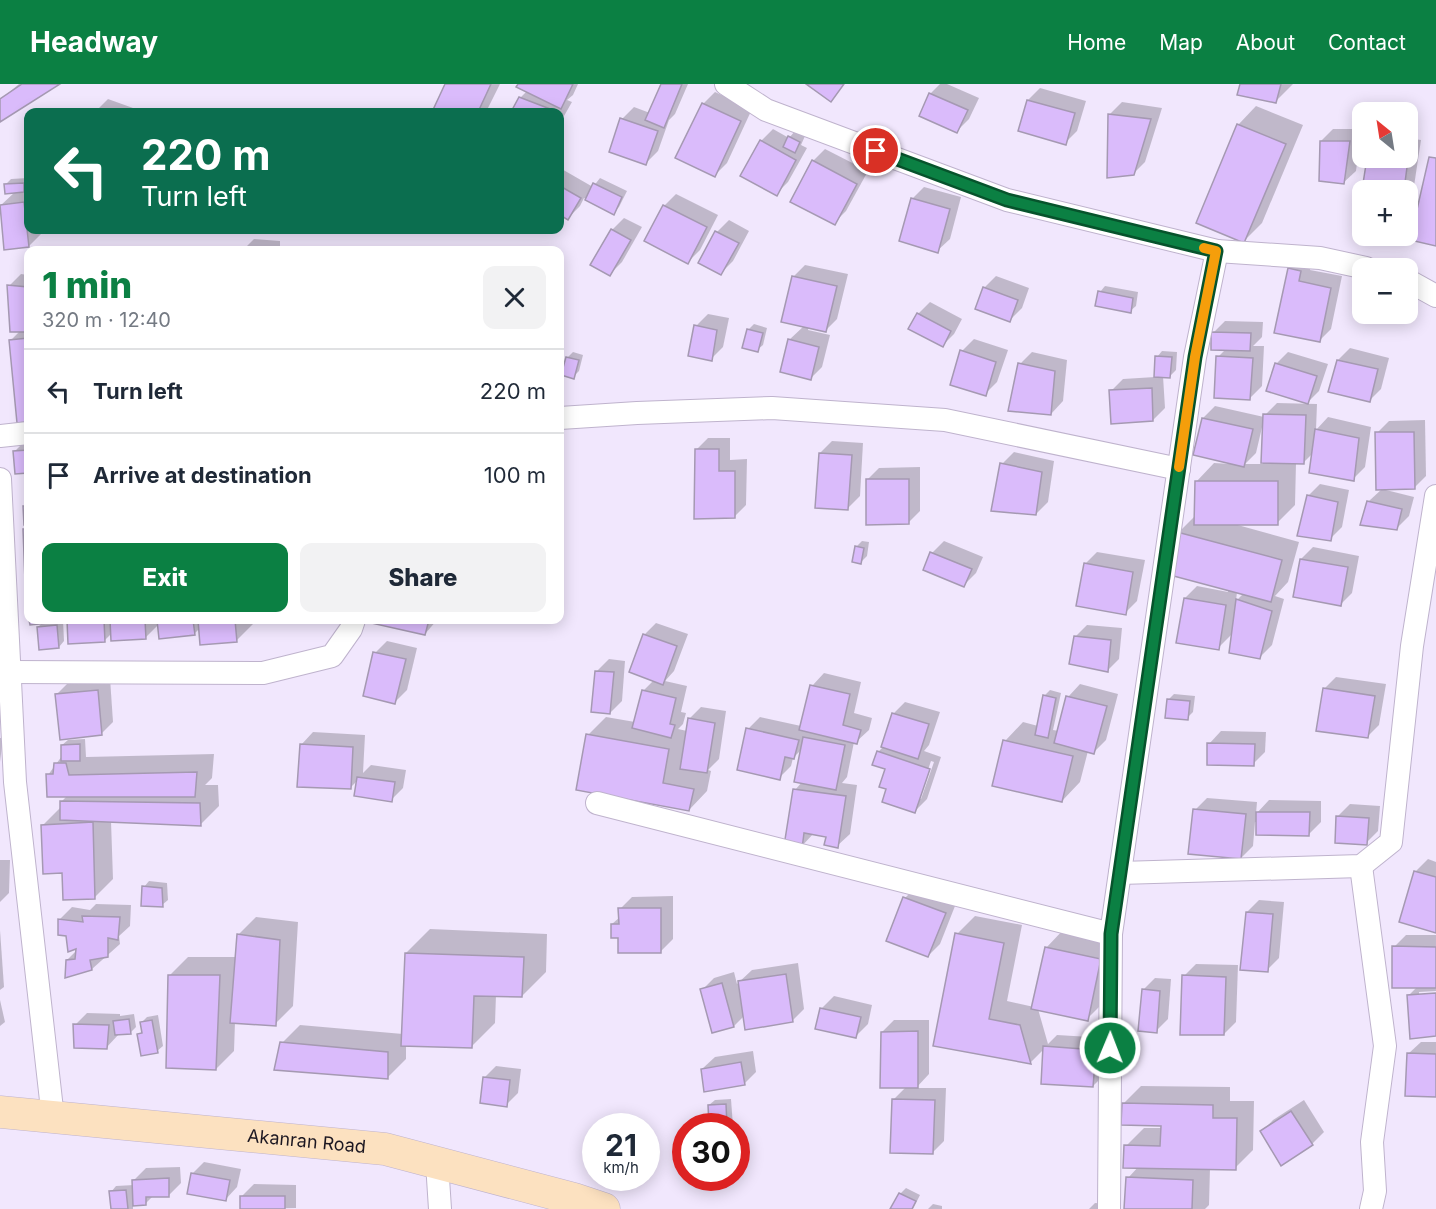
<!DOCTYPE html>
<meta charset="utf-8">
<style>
body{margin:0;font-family:Inter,sans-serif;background:#f2f2f3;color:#1f2937;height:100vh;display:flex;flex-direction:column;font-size:22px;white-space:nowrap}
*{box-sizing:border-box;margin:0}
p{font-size:20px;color:#747a83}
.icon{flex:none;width:33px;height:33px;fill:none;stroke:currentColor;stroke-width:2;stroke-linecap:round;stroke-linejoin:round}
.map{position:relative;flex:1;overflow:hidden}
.details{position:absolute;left:24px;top:162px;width:540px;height:378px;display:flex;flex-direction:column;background:#fff;border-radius:12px;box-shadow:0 3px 15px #0003}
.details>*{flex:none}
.banner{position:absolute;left:24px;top:24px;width:540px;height:126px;border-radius:12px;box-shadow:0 3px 15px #0003;background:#0b6e4f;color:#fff;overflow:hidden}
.needle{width:39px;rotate:330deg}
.buttons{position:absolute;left:1352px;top:18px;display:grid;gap:12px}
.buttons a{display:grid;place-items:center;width:66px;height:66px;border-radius:12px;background:#fff;box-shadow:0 3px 15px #0003;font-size:30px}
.speed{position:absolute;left:582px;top:1029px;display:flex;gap:12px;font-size:30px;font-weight:700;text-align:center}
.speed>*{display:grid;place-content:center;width:78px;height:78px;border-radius:50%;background:#fff;box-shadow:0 3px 15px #0003;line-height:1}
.speed small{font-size:15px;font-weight:400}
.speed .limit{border:9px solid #d22;background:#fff;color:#111}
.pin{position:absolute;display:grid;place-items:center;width:51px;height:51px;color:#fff;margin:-26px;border:3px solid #fff;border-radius:50%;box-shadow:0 2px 6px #0007}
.me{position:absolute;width:66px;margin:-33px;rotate:1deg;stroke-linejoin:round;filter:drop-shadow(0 0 4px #0008)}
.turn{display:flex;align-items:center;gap:21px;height:126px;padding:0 18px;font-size:27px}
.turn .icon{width:78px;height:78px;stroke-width:2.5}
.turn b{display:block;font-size:42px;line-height:51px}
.round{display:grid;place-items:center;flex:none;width:63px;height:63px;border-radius:12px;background:#f2f2f3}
.headline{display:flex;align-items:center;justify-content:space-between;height:102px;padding:0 18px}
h1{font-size:36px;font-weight:800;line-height:45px;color:#0b8043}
.cta{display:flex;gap:12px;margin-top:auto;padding:12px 18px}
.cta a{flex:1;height:69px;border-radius:12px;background:#0b8043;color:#fff;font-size:24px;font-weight:800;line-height:69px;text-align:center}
.cta a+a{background:#f2f2f3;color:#1f2937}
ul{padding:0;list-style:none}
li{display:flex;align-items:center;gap:18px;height:84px;padding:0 18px;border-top:2px solid #e0e1e3}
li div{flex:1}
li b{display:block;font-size:22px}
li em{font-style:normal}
header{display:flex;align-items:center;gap:36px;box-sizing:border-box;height:84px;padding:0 30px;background:#0b8043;color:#fff}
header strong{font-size:28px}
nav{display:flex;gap:33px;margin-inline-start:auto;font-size:21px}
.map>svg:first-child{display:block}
.shadow{fill:#0003;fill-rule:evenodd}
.building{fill:#dabbfb;stroke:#a599b2;stroke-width:1.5}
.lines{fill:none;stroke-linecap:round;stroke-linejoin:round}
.minor-casing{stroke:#bfb3cd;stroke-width:24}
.secondary-casing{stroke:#bfb3cd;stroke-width:33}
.minor{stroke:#fff;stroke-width:22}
.secondary{stroke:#fce1c0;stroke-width:32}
.route-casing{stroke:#07532c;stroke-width:15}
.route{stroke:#0b8043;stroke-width:10}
.slow{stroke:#f59e0b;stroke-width:10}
.labels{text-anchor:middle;stroke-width:4.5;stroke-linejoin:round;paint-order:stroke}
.street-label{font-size:18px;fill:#1c1721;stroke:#fbf8fe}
</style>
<header>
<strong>Headway</strong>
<nav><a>Home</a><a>Map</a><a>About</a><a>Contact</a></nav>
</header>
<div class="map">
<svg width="1436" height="1125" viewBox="0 0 1436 1125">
<rect width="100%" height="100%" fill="#f1e7fd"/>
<g class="shadow">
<path d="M19,0H57L0,36V16Z"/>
<path d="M447,0H500L486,28H433Z"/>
<path d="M519,0H578L573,11L567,16L572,18L560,39V28H513L520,14L527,7Z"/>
<path d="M662,0H688L675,30L669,36L658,67L646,79L622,35L634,23L650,29Z"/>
<path d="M940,0H947L979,14L969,35L957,47L930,10Z"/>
<path d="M1241,0H1293L1276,17Z"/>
<path d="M1040,4L1086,17L1077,47L1065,59L1020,46L1028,16Z"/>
<path d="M715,8L752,25L727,79L715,91L703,20Z"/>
<path d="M108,15L133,24L132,28H95Z"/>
<path d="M1122,18L1162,24L1145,78L1133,90L1108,92L1110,30Z"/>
<path d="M1256,22L1303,41L1262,139L1244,157L1238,41Z"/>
<path d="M773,45L789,54L795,47L805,52L801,61L807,64L788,98L776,110L761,57Z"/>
<path d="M1333,45H1361L1356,87L1343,99L1321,57Z"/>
<path d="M1407,54L1421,56L1414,102L1407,109V106H1364L1369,74H1407Z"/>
<path d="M825,65L868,87L846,127L834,139L813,77Z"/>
<path d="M560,84L593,103L600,94L627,107L619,123L613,129L584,114L580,122L568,134L560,130Z"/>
<path d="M28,94V102L21,109L28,108V146H40L41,150L29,162L5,165L0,122L15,108L5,101L11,95Z"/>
<path d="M924,103L961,113L950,155L937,167L912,115Z"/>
<path d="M676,110L718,131L700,166L688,178L664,122Z"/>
<path d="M624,134L642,143L622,178L610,190L612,146Z"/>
<path d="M729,136L749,147L733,177L721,189L700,179L717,148Z"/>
<path d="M254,155L280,157V166H243Z"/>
<path d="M1301,173L1312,175L1310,186L1342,192L1331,245L1319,257L1289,185Z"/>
<path d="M805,181L848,190L837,235L825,247L809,243L808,246L830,251L822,283L810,295L789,256L804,242L793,193Z"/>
<path d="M21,190L28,191V336L18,337L10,257L21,246L9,202Z"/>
<path d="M996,192L1029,204L1022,224L1010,236L984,204Z"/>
<path d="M1105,202L1138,208L1136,222L1130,227L1100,208Z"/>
<path d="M930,218L962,235L954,250L942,262L918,230Z"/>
<path d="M708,230L729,234L723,263L711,275L696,242Z"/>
<path d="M1225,237L1263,238L1262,253L1253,262H1264L1262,302L1250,314L1218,273L1226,265L1213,249Z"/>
<path d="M754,240L767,244L763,261L757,266L748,246Z"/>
<path d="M974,255L1008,266L997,298L985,310L962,267Z"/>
<path d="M1350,264L1389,274L1381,305L1369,317L1338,276Z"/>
<path d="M1162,267L1177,268L1176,286L1170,292H1163L1165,324L1153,336L1111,307L1123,295L1155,293L1157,273Z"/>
<path d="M573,268L583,271L579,287L573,293L567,274Z"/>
<path d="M1032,268L1067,276L1063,317L1051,330L1020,280Z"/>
<path d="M1288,268L1328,280L1319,307L1307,319L1276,280Z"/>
<path d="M1277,319L1317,320L1316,346L1328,333L1371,343L1365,383L1353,395L1313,369L1303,379H1296L1295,421L1277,439L1234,440L1299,458L1288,498L1275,512L1284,515L1272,561L1260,573L1233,549L1218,564L1185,514L1197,502L1228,508V505L1178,449L1196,431V398L1214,379L1231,380L1203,334L1215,322L1264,333L1265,331ZM1263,339H1264L1263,380H1245L1256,369ZM1237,508L1244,509L1236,517Z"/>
<path d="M1425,336L1426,392L1414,404L1377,349L1389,337Z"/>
<path d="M708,354H730V376L747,375L746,421L734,433L696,366Z"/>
<path d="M27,355H28V387L16,388L15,367Z"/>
<path d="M832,357L863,359L860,412L848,424L820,369Z"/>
<path d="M1014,368L1054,377L1048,418L1036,430L1002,380Z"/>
<path d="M920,383V427L908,439L867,396L879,384Z"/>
<path d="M1320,400L1349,406L1342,443L1330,455L1308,412Z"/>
<path d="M1382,405L1414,413L1409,432L1397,444L1369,417Z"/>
<path d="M28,442V495H26L25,446Z"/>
<path d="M862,457L869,458L867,472L861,478L856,463Z"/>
<path d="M944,457L983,473L976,489L964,501L932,469Z"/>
<path d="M1313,463L1359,472L1352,509L1340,521L1301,475Z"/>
<path d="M1097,468L1145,476L1137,517L1125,529L1085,480Z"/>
<path d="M31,536H63L64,557L59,563L38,543L43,538L31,539Z"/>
<path d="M69,536H255V538L237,556L200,544L194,550L159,540L146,553L112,549L104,557L69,558Z"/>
<path d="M373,536H437L425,550L372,537Z"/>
<path d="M656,539L688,550L674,587L665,597L687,602L681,628L686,629L683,640L678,645L687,647L689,635L701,623L726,627L719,675L708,686L711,687L707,707L689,726L588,651L606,633L635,638L644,606L654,596L644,551Z"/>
<path d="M1087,541L1122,544L1119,575L1107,587L1075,553Z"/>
<path d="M387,557L417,564L407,606L395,618L375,569Z"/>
<path d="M609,575L625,577L622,617L610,629L597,587Z"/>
<path d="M824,589L861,598L854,629L872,634L869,646L856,658H854L847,693L842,699L857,701L850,750L837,762L828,751L814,749L801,763L795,706L802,698L803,664L793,674L791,682L779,694L748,645L760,633L801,642L812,602Z"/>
<path d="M1336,593L1386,600L1379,641L1367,653L1324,605Z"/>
<path d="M110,594L113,638L101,650L57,610L69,598Z"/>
<path d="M1080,600L1118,610L1106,656L1094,668L1088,667L1080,698L1062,717L1005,657L1023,638L1038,642L1044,612L1050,606L1061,609L1053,646L1059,647L1068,613Z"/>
<path d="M1174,610L1195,612L1193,628L1187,634L1168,616Z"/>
<path d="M905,618L940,628L929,661L924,667L941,673L927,715L915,727L878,668L884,662L893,630ZM931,677L934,678L921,715H918Z"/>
<path d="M1221,647L1266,648L1265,668L1253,680L1209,660Z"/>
<path d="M313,648L365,651L363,689L371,681L406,686L403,704L391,716L358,696L350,704L301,661Z"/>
<path d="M0,654H3L0,678Z"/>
<path d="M85,655L86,673L214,670L212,694L205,701H218L219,722L201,740L111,737L113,795L95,813L64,787L43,741L61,723V718L67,712L48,691L62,672V661L68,656Z"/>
<path d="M1207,714L1257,718L1256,730L1269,716L1321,717V738L1309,750L1255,738L1253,762L1241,774L1195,726Z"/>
<path d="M1350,720L1380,722L1378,747L1366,759L1338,732Z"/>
<path d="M1428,775L1436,778V847L1401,837L1416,787Z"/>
<path d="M0,776H10L9,809L0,818Z"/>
<path d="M149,797L167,799L168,816L162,821L144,803Z"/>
<path d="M917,802L957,817L940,860L928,872L905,814Z"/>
<path d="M673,812V855L661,867L612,840L620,833V825L632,813Z"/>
<path d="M1259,816L1284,818L1279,874L1267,886L1247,828Z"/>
<path d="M96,820L131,821L130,842L119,852L120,860L92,885L67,876L77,866L60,835L72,823L90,826Z"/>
<path d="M975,832L1022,841L1007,917L1034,923L1046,864L1064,845L1118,857L1105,917L1087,935L1038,925L1048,960L1057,951L1107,954L1105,990L1093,1002L1045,964L1030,979L935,961L957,850Z"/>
<path d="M256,833L298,838L293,922L275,940L235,938L234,967L216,985L170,891L188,873H236L238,851Z"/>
<path d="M430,845L547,850L546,888L522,912L496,911L495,939L471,963L406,960V975L388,993L282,959L300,941L403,950L406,869Z"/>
<path d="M0,846L4,903L0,906Z"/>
<path d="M1406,851H1436V907L1419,908V912L1436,910V951L1408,912L1418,902L1394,863Z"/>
<path d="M798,879L804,925L792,937L745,931L734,942L702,906L714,894L734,888L737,900L752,886Z"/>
<path d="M1196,880L1238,881L1236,938L1224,950L1184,892Z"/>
<path d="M1155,894L1171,895L1168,935L1156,947L1143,906Z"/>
<path d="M834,912L872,921L868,940L856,952L822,924Z"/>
<path d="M0,916L5,938L0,942Z"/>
<path d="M87,929L120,930V932L134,930L136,943L130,949L119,950L106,964L75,941Z"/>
<path d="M158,931L163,962L157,967L139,951L143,946L141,939L147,933Z"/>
<path d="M894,936H929V990L916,1004H946L944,1057L932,1069L894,1015L907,1002L882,948Z"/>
<path d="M1421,958H1436V1012L1408,970Z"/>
<path d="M753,967L756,988L744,1000L702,985L715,973Z"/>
<path d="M496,982L521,985L518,1009L506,1021L484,994Z"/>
<path d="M1141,1002L1230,1003V1017H1254L1253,1066L1235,1084H1210L1209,1121L1205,1125H1126L1128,1094L1139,1082L1126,1062L1144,1044H1162V1040L1123,1020Z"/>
<path d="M731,1015L733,1042H710L709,1021L715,1016Z"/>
<path d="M1304,1016L1324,1048L1312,1060L1262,1048L1273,1036Z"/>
<path d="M204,1078L241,1085L237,1103L225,1116L192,1090Z"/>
<path d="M180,1083L181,1099L169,1111H154L145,1120H133V1125H112L111,1108L116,1102L134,1101V1096L146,1084Z"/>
<path d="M254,1100L296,1101V1124L241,1125L242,1112Z"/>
<path d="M906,1104L920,1111L913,1125H892L900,1110Z"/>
<path d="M1095,1119L1112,1120V1125H1089Z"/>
<path d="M933,1120L942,1122V1125H928Z"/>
</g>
<g class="building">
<path d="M22,0H60L0,38V15Z"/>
<path d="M445,0H491L478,28H432Z"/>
<path d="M518,0H573L561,25L516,3Z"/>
<path d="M661,0H682L664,44L645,36Z"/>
<path d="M806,0H844L831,18Z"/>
<path d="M1240,0H1281L1276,19L1237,11Z"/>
<path d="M929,9L968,26L957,49L919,32Z"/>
<path d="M519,13L558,28H511Z"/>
<path d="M1027,16L1075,29L1066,61L1018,47Z"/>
<path d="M702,19L741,37L715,93L675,74Z"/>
<path d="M1108,30L1151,35L1134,91L1107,94Z"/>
<path d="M620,34L658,47L646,81L609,68Z"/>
<path d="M1237,40L1286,60L1244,159L1196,139Z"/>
<path d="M788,52L800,58L795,69L783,63Z"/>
<path d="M760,56L796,76L777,112L740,92Z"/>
<path d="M1320,57H1350L1344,100L1319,97Z"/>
<path d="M1407,67L1409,68L1404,106H1362L1367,74H1407Z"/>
<path d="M1429,73L1436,74V162L1410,156Z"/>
<path d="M812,76L857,100L835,141L790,118Z"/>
<path d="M24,99V108L5,110L4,100Z"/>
<path d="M593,99L622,113L614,131L585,116Z"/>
<path d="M560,102L581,114L568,136L560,131Z"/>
<path d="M911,114L950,125L938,169L899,157Z"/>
<path d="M24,118L29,163L4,166L0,121Z"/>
<path d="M663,121L707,143L688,180L644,157Z"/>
<path d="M611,145L631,156L610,192L590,181Z"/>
<path d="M715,147L739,159L721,191L698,179Z"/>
<path d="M1288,184L1301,187L1299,197L1331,204L1320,258L1274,249Z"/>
<path d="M792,192L837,202L826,248L781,238Z"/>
<path d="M7,201L28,203V248H10Z"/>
<path d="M983,203L1018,216L1010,238L975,225Z"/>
<path d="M1098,207L1133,214L1131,229L1095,222Z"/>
<path d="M917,229L951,247L943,263L908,245Z"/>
<path d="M694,241L717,246L712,277L688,272Z"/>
<path d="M747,245L763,249L758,268L742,264Z"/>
<path d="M1211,248L1251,249L1250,267L1211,266Z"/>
<path d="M28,254V338L17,339L9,256Z"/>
<path d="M788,255L819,263L811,296L780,288Z"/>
<path d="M960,266L996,278L986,312L950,301Z"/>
<path d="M1155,272L1172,273L1170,294L1154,293Z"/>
<path d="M1216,272L1253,274L1250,316L1214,314Z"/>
<path d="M566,273L579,276L574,295L561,291Z"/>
<path d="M1337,276L1378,285L1370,318L1328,308Z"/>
<path d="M1018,279L1055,287L1051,331L1008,327Z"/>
<path d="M1275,279L1317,292L1308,320L1266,307Z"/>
<path d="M1152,304L1153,337L1111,340L1109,306Z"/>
<path d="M1263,330L1306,331L1304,380L1261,379Z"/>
<path d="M1202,334L1253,345L1244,383L1193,371Z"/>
<path d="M1315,345L1359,354L1354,397L1309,389Z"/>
<path d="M1375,348H1414L1415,405L1376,406Z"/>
<path d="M695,365H719V387H735V434L694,435Z"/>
<path d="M28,366V389L15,390L13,367Z"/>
<path d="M819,369L852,371L848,426L815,424Z"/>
<path d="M1000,379L1042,388L1036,431L991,427Z"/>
<path d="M866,395H909V440L866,441Z"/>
<path d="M1195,397H1278V441H1194Z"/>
<path d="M28,408V441H24L23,422H28Z"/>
<path d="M1307,411L1338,418L1331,457L1297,452Z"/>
<path d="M1367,417L1402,425L1397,446L1360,441Z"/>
<path d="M23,445H28V497H25Z"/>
<path d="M1177,448L1282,476L1271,518L1166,490Z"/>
<path d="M855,462L864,464L861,480L852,478Z"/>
<path d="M930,468L972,485L964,503L923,486Z"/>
<path d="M1300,475L1348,483L1341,522L1293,513Z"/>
<path d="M1084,479L1133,488L1126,531L1076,522Z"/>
<path d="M1184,514L1226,521L1219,566L1176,559Z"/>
<path d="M1236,515L1272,527L1260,575L1229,569Z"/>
<path d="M29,536H56V538L30,541Z"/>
<path d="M67,536H104L105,558L68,560Z"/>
<path d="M110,536H145L146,555L111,557Z"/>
<path d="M157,536H193L195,551L159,555Z"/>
<path d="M198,536H235L237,558L200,561Z"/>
<path d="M371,536H429L425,551L371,539Z"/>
<path d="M57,541L59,564L39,566L37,543Z"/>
<path d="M643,550L677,562L663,601L629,588Z"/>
<path d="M1074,552L1111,556L1108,588L1069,580Z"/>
<path d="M373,568L406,575L395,620L363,612Z"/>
<path d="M595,587L614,588L610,630L591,628Z"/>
<path d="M810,601L850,610L843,641L861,646L857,660L799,646Z"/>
<path d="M1323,604L1375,612L1368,654L1316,647Z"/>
<path d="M98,606L102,651L60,656L55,610Z"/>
<path d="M642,606L676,614L670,640L675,641L671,654L632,644Z"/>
<path d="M1043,611L1056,614L1048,654L1035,651Z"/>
<path d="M1066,612L1107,622L1094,670L1054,659Z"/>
<path d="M1167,615L1190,617L1188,636L1165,634Z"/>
<path d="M892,629L929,640L918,675L881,663Z"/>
<path d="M688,634L715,639L707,689L680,685Z"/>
<path d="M746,644L799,656L794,675L785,673L780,696L737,686Z"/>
<path d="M586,650L669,665L663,699L694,705L689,727L576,706Z"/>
<path d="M803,653L845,661L836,706L794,698Z"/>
<path d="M1003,656L1073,672L1062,718L992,702Z"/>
<path d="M1207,659L1255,660L1254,682L1207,681Z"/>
<path d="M80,660V677H61V661Z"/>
<path d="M300,660L353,663L351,705L297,703Z"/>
<path d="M877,667L930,685L915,729L882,718L886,705L879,703L885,685L872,681Z"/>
<path d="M54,679H66L69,691L197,688L195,713H47L46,690H53Z"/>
<path d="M357,693L395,698L392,718L354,712Z"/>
<path d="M793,705L846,712L838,764L824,761L826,753L804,749L802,765L784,762Z"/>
<path d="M60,717L200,719L201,742L60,736Z"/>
<path d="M1193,725L1246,730L1241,775L1188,770Z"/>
<path d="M1256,728H1310L1309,752L1256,751Z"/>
<path d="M1336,732L1369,734L1367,761L1335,759Z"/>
<path d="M93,738L95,815L63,816L62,789L43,790L41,741Z"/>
<path d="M1414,787L1436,793V849L1399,838Z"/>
<path d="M142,802L162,804L163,823L141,822Z"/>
<path d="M903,813L946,829L928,873L886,857Z"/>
<path d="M618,824H661V869H618V854H611V840H619Z"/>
<path d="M1246,828L1273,830L1268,888L1240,886Z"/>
<path d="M82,832L120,833L118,856L108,854V873L90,876L92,886L65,894L66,876L75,875L76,865L68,868L66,852L58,851V835L83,838Z"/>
<path d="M955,849L1004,859L989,935L1020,941L1031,980L933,962Z"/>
<path d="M237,850L280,856L276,942L230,939Z"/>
<path d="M1392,862L1436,863V904H1392Z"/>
<path d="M1045,863L1101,875L1088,937L1031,925Z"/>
<path d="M405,869L524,873L522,913L474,912L472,964L401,962Z"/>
<path d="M786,890L793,938L745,946L738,897Z"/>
<path d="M168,891H220L216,986L166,984Z"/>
<path d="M1182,891L1226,893L1224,951H1180Z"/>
<path d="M722,899L734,943L712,949L700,905Z"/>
<path d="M1142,905L1160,907L1157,949L1138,947Z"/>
<path d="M1436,909V952L1410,955L1407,911Z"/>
<path d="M820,924L861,933L856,954L815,945Z"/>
<path d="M129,935L131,950L115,951L113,937Z"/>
<path d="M152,936L158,969L141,972L137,950L142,949L140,938Z"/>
<path d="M73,940L109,941L107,965L74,964Z"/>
<path d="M918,947V1004H880L881,948Z"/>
<path d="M280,958L388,968V995L274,986Z"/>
<path d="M1043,962L1096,966L1093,1003L1041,1000Z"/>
<path d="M1407,969L1436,970V1013L1405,1012Z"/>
<path d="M741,978L745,1001L704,1008L701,985Z"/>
<path d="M483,993L510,996L507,1023L480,1019Z"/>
<path d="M892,1015L935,1016L933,1070L890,1069Z"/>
<path d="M1122,1019L1213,1021V1034H1237L1236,1086L1123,1084L1124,1061L1160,1062L1161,1042L1121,1041Z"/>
<path d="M726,1020L727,1042H709L708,1021Z"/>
<path d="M1291,1027L1313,1061L1281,1082L1260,1047Z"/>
<path d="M191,1089L230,1096L226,1117L187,1110Z"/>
<path d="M1126,1093L1193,1096L1192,1125H1124Z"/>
<path d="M169,1094V1113H146V1121L133,1122L132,1096Z"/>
<path d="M126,1106L128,1125H111L109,1107Z"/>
<path d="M899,1109L916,1117L912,1125H890Z"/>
<rect x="240" y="1112" width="45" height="13"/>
</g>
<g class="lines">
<defs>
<g id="minor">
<path d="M726,0L766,26L1007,116L1217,167L1195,273L1111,850L1109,1125"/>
<path d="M1217,167L1320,174L1366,184"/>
<path d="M1407,196L1436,212"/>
<path d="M560,334L637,329L772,324L945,336L1179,385"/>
<path d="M0,352L28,349"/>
<path d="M0,395L15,698L53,1034"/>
<path d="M9,588L263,589L332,572L351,545L354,536"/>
<path d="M597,719L1111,850"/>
<path d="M1361,782L1385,962L1372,1058L1375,1107L1371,1125"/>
<path d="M1120,789L1361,782L1391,758L1412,562L1436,412"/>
<path d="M437,1079L440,1125"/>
</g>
<g id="secondary">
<path id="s1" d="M0,1028L385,1065L574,1115L604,1125"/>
</g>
</defs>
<use href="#minor" class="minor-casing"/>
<use href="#secondary" class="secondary-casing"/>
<use href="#minor" class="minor"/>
<use href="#secondary" class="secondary"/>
</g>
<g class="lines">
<defs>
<path id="route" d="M876,67L1007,116L1216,167L1195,273L1111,850L1110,964"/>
</defs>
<use href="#route" class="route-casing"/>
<use href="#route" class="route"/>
<path class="slow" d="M1179,383L1195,273L1216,167L1204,164"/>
</g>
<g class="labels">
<g class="street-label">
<text dy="6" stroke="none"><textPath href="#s1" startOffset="308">Akanran Road</textPath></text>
</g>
</g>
</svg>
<div class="buttons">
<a><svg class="needle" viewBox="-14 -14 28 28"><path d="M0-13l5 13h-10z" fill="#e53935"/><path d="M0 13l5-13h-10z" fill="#747a83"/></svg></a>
<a>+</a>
<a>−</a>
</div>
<div class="speed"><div>21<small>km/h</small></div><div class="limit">30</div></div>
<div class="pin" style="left:876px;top:67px;background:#d93025"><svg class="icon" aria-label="arrive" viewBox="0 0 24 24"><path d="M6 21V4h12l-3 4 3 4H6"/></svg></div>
<svg class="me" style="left:1110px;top:964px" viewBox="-20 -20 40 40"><circle r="17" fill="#0b8043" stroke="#fff" stroke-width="3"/><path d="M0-11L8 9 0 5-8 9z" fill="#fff"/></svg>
<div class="banner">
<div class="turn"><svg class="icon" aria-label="left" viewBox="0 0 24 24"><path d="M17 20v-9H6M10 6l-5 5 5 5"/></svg><div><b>220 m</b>Turn left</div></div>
</div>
<section class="details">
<div class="headline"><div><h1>1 min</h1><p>320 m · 12:40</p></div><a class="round"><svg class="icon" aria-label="close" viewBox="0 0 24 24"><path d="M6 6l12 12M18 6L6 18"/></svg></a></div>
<ul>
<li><svg class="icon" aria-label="left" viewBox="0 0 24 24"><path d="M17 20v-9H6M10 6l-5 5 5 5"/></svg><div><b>Turn left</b></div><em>220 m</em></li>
<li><svg class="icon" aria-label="arrive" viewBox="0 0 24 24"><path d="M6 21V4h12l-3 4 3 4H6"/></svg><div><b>Arrive at destination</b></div><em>100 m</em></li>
</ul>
<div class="cta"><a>Exit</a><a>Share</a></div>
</section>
</div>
